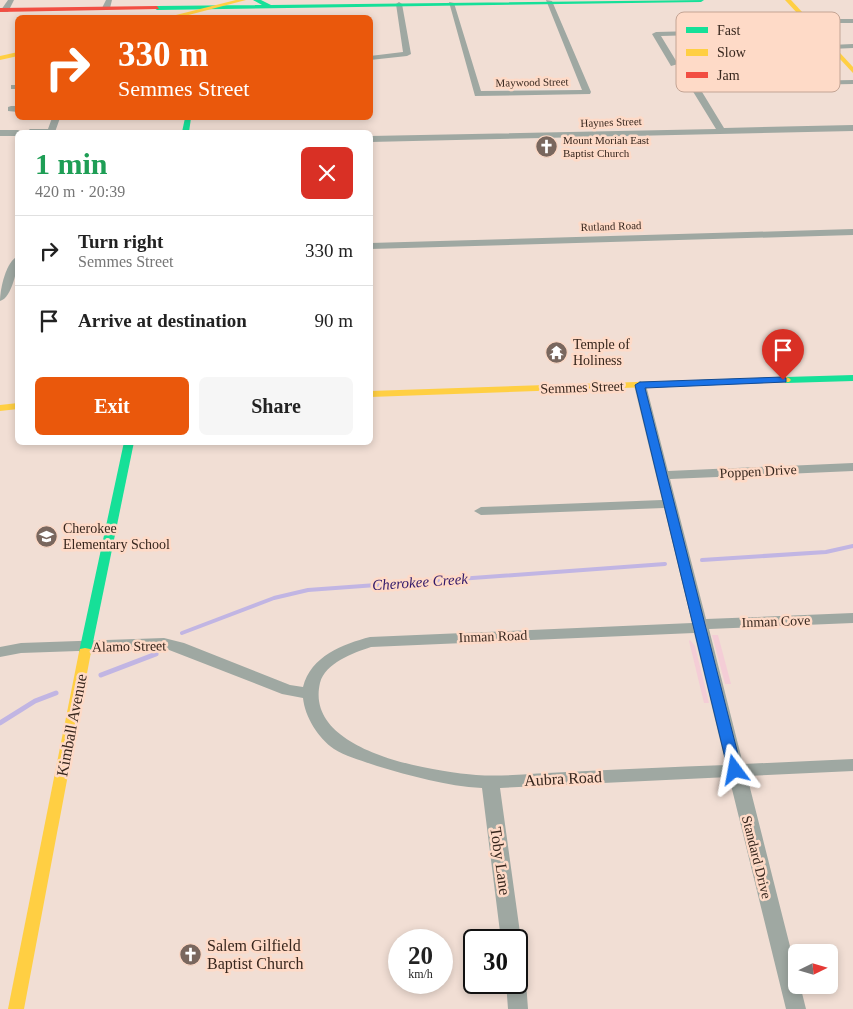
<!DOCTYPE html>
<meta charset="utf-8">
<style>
body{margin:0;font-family:"Times New Roman",serif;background:#f6f6f6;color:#222;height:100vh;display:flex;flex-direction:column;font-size:19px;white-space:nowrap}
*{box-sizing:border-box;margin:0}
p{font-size:16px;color:#767676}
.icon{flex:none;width:28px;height:28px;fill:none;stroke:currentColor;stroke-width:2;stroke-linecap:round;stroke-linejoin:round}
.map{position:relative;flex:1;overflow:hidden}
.drawer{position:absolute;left:15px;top:130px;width:358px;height:315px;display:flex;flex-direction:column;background:#fff;border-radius:8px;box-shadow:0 2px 8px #0003}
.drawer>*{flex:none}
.hud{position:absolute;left:15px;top:15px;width:358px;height:105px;border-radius:8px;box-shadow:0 2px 8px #0003;background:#ea580c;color:#fff;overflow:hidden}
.needle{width:32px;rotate:85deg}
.controls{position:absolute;left:788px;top:944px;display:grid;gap:10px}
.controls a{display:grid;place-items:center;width:50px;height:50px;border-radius:8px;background:#fff;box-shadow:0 2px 8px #0003;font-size:25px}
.speed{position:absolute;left:388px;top:929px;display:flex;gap:10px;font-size:25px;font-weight:700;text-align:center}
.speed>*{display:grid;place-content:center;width:65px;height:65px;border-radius:50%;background:#fff;box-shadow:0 2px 8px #0003;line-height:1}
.speed small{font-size:12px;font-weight:400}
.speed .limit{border:2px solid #111;border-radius:8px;background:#fff;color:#111}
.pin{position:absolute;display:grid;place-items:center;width:42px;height:42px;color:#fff;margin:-51px -21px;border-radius:50% 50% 50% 0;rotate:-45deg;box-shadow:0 0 5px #0007}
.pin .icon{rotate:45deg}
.me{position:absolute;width:55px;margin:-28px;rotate:347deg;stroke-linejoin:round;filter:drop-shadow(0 0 4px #0008)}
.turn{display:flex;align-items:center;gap:18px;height:105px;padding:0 20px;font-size:22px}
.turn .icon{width:65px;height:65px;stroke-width:2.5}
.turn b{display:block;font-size:35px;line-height:42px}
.round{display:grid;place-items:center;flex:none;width:52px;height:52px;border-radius:8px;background:#f6f6f6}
.summary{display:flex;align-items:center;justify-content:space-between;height:85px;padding:0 20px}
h1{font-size:30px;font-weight:800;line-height:38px;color:#1e9e55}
.cta{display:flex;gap:10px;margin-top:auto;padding:10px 20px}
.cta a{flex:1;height:58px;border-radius:8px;background:#ea580c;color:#fff;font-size:20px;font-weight:800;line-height:58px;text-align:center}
.cta a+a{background:#f6f6f6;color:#222}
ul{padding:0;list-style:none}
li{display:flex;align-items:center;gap:15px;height:70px;padding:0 20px;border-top:1px solid #e0e0e0}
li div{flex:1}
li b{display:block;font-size:19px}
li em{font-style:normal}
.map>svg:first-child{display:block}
.green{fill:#f4cdd6}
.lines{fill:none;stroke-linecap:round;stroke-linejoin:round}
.stream-far1{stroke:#c1b5e3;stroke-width:4}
.stream{stroke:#c1b5e3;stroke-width:5}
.street{fill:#9fa8a2;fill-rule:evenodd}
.fast{fill:#16e098;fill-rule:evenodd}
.slow{fill:#ffcf43;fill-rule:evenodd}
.jam{fill:#f24e42;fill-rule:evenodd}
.route{fill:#1a73e8;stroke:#114b97}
.labels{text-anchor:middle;stroke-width:5;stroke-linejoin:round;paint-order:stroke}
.far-street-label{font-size:11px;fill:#38271e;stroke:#fedac7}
.far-poi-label{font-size:11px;fill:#38271e;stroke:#fedac7;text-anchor:start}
.poi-label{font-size:14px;fill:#38271e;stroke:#fedac7;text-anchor:start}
.street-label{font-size:14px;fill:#38271e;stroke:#fedac7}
.water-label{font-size:15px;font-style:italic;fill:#311869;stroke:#fedac7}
.near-street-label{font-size:16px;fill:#38271e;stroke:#fedac7}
.near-poi-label{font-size:16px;fill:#38271e;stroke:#fedac7;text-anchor:start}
.key{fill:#fedac7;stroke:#c3a494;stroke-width:1}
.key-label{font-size:14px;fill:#38271e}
</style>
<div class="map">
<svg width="853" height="1009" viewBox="0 0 853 1009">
<rect width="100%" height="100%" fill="#f1ded4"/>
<g class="green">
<path d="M712,635H718L731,684H725Z"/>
<path d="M690,640L695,646L709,703H704L689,641Z"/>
</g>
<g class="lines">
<g class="stream-far1">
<path d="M702,560L826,552L853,546"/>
<path d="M182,633L274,598L308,590L665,564"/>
</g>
<g class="stream">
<path d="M101,675L156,654"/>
<path d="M0,723L35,701L56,693"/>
</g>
<g class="street">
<path d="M8,0H14L8,12H2L1,10Z"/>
<path d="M106,0H112L110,8L106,10L102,8Z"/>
<path d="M546,0L552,1L591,92L590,94L475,96L449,2L454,3L481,91L582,90Z"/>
<path d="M399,2L402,4L411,54L407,56L370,60V56L403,52L396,4Z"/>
<rect x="804" y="19" width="49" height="4"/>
<path d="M816,28H819V32L740,34L765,65L761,67H758L732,34L661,36L678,64L671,66L652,34L656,32Z"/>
<path d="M853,44V48L831,49L827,47L831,45Z"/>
<path d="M853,80V84L699,87L724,128L853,125V131L370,142V136L716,129L689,85L690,83Z"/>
<rect x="11" y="85" width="7" height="4"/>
<path d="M11,106H18V112L8,111V107Z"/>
<path d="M52,118H60L55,132H26L30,129H48Z"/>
<path d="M0,130H18L22,132H18V136H0Z"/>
<path d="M853,229V235L370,249V243Z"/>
<path d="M18,256C18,267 12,298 0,301C0,289 6,261 18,256Z"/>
<path d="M640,381L646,385L668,471L853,463V471L670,479L706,619L853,613V623L709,629L743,764L853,759V771L747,776L796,970V985H800L806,1009H786L729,777L500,788L521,940L516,946V940H501L482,788C446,786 411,776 377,766C363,761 347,757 334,749C318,738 305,717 303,698L282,694L164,648L21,653L0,657V647L21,643L164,638L184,643L290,685L303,687C311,656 343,644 370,637L692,623L664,508L481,515L474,511L481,507L662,500L634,385ZM694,633L726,765C673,767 620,769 567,772C537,773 506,777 476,775C429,771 304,751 320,683C325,663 353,653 371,647Z"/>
<path d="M516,973L523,976L526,982L528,1009H508L506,982H516Z"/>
</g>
<g class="fast">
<path d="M253,0H261L271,5L704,0L701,2L157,10L154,8L157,6L262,5Z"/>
<path d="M185,118H191L189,132H182Z"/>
<path d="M853,375V381L786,383L781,380L786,377Z"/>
<path d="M124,442H134L91,652L90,655H80L79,652Z"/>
</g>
<g class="slow">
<path d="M236,0H246L177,18H164Z"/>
<path d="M785,0H791L853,67V73Z"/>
<path d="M18,52V56L0,60V56Z"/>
<path d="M786,377L789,378L791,380L789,382L370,397V391Z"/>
<path d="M18,403V409L0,411V405Z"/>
<path d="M85,648L90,649L91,652L24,1009H8L79,652L80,649Z"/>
</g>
<path class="jam" d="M157,6L159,9L0,12V8Z"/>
</g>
<path class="route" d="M783,377L786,378V382L645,388L742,770L740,774L735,775L730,774L728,770L635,385L640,382Z"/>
<defs>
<symbol id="church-disc" viewBox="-11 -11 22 22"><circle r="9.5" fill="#79675e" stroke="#fedac7"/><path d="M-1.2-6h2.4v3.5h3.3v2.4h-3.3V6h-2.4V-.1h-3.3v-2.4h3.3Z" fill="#fff"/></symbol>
<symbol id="temple-disc" viewBox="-11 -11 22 22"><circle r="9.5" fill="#79675e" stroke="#fedac7"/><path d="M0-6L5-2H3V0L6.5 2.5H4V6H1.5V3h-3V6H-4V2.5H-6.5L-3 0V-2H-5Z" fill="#fff"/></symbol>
<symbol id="school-disc" viewBox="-11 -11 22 22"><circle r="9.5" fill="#79675e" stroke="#fedac7"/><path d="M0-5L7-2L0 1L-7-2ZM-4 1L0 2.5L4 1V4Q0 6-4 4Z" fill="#fff"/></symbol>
</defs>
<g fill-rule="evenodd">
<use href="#church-disc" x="534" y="134" width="25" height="25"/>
<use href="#temple-disc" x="544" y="340" width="25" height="25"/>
<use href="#school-disc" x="34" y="524" width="25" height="25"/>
<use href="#church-disc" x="178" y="942" width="25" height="25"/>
</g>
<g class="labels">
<g class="far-street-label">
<text transform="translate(532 82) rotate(-1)" y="4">Maywood Street</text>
<text transform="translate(611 122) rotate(-2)" y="4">Haynes Street</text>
<text transform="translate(611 226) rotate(-2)" y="4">Rutland Road</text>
</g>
<g class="far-poi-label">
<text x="563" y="144">Mount Moriah East<tspan x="563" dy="13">Baptist Church</tspan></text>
</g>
<g class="poi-label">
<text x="573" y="349">Temple of<tspan x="573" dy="16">Holiness</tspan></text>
<text x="63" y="533">Cherokee<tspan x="63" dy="16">Elementary School</tspan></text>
</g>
<g class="street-label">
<text transform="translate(582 387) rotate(-2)" y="5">Semmes Street</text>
<text transform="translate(758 471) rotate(-3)" y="5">Poppen Drive</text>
<text transform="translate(776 621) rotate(-2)" y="5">Inman Cove</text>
<text transform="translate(493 636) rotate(-2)" y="5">Inman Road</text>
<text transform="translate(129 646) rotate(-1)" y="5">Alamo Street</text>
<text transform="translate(757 857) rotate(76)" y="5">Standard Drive</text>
</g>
<g class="water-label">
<text transform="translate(420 582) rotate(-4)" y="5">Cherokee Creek</text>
</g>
<g class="near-street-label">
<text transform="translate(71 725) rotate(-79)" y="6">Kimball Avenue</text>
<text transform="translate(563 778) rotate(-3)" y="6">Aubra Road</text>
<text transform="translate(501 861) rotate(82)" y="6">Toby Lane</text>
</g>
<g class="near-poi-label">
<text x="207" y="951">Salem Gilfield<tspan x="207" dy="18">Baptist Church</tspan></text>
</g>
</g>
<rect x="676" y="12" width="164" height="80" rx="8" class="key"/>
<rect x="686" y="27" width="22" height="6" fill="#16e098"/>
<rect x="686" y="49" width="22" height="7" fill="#ffcf43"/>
<rect x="686" y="72" width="22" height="6" fill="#f24e42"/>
<g class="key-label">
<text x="717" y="35">Fast</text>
<text x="717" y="57">Slow</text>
<text x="717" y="80">Jam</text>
</g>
</svg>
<div class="controls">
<a><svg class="needle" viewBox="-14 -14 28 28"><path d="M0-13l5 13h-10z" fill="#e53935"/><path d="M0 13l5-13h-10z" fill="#767676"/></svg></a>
</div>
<div class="speed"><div>20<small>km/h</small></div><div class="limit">30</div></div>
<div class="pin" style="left:783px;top:380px;background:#d93025"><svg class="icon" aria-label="arrive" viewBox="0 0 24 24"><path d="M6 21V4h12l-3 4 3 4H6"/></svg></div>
<svg class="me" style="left:735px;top:770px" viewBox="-20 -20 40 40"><path d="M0-17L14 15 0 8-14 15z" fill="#1a73e8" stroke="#fff" stroke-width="4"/></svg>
<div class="hud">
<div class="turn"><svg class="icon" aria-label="right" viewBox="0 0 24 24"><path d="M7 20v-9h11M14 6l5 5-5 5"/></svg><div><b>330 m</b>Semmes Street</div></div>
</div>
<section class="drawer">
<div class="summary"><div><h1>1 min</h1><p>420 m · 20:39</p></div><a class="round" style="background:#d93025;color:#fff"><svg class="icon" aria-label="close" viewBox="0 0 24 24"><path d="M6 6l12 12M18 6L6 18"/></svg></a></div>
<ul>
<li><svg class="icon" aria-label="right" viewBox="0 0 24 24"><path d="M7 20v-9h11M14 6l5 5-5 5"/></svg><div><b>Turn right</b><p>Semmes Street</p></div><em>330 m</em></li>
<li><svg class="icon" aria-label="arrive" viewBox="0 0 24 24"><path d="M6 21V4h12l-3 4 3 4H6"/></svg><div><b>Arrive at destination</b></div><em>90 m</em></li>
</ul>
<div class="cta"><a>Exit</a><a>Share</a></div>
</section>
</div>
